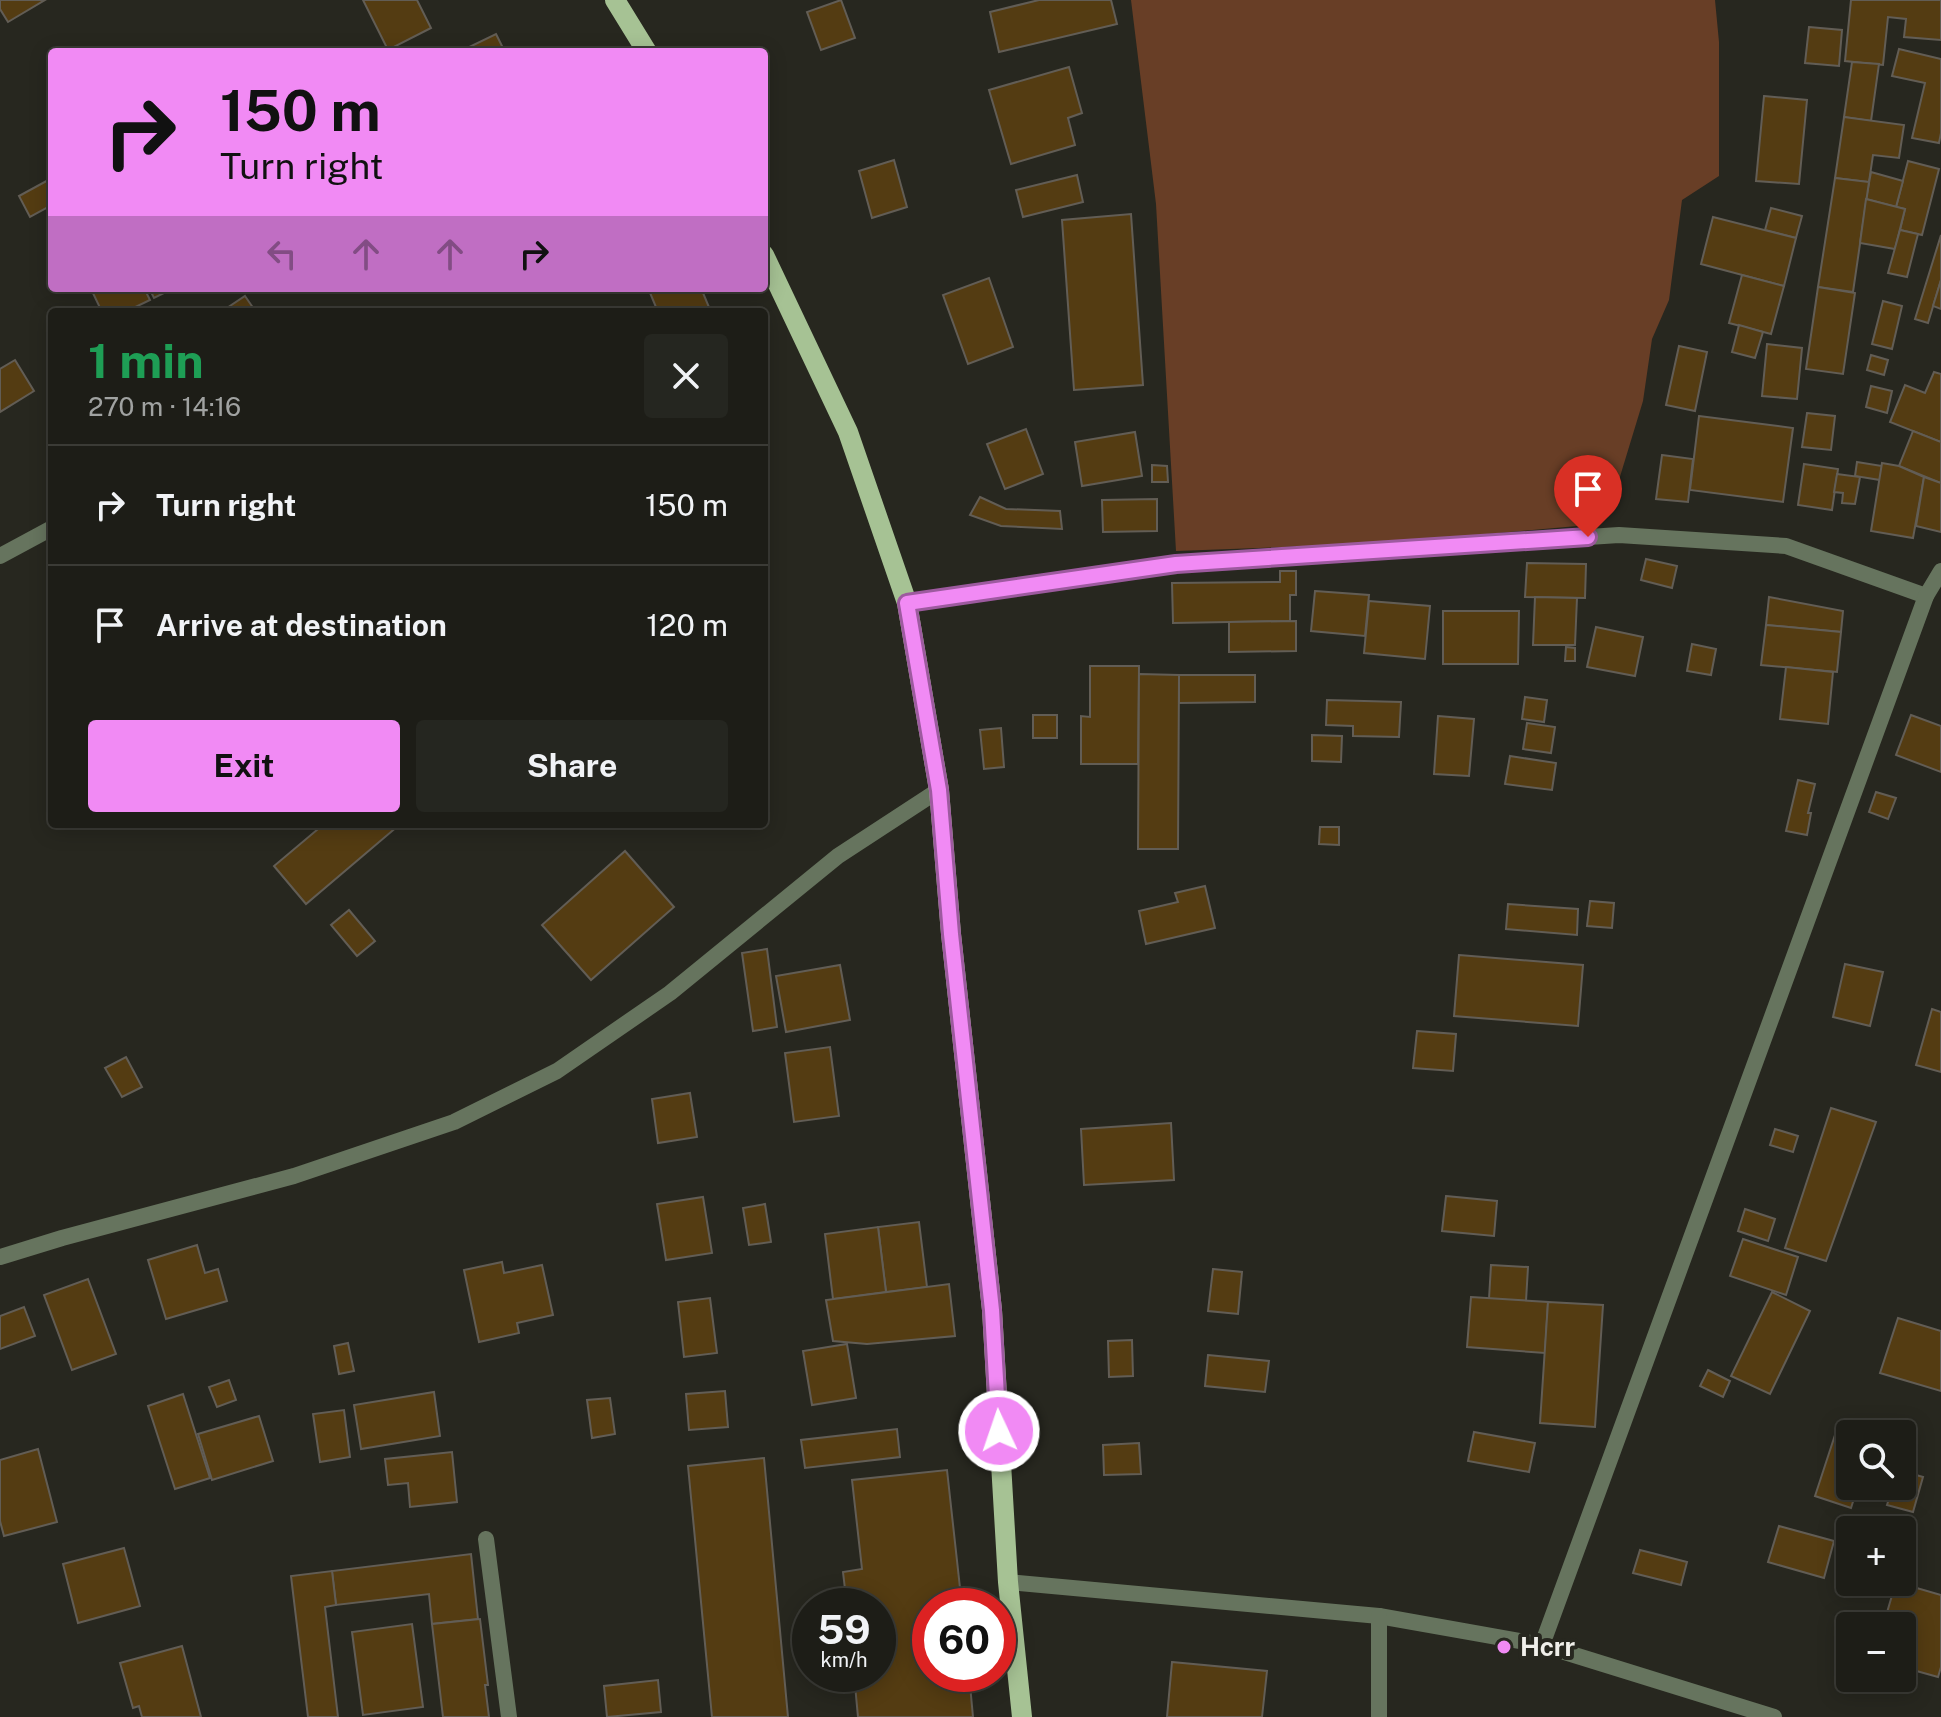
<!DOCTYPE html>
<meta charset="utf-8">
<style>
body{margin:0;font-family:"Public Sans",sans-serif;background:#252620;color:#f1f3f6;height:100vh;display:flex;flex-direction:column;font-size:30px;white-space:nowrap}
*{box-sizing:border-box;margin:0}
p{font-size:26px;color:#a0a2a1}
.icon{flex:none;width:44px;height:44px;fill:none;stroke:currentColor;stroke-width:2;stroke-linecap:round;stroke-linejoin:round}
.map{position:relative;flex:1;overflow:hidden}
.side{position:absolute;left:48px;top:308px;width:720px;height:520px;display:flex;flex-direction:column;background:#1d1d17;border-radius:8px;box-shadow:0 4px 20px #0003,0 0 0 2px #3b3b36}
.side>*{flex:none}
.banner{position:absolute;left:48px;top:48px;width:720px;height:244px;border-radius:8px;box-shadow:0 4px 20px #0003,0 0 0 2px #3b3b36;background:#f18af4;color:#111;overflow:hidden}
.fabs{position:absolute;left:1836px;top:1420px;display:grid;gap:16px}
.fabs a{display:grid;place-items:center;width:80px;height:80px;border-radius:8px;background:#1d1d17;box-shadow:0 4px 20px #0003,0 0 0 2px #3b3b36;font-size:40px}
.speed{position:absolute;left:792px;top:1588px;display:flex;gap:16px;font-size:40px;font-weight:700;text-align:center}
.speed>*{display:grid;place-content:center;width:104px;height:104px;border-radius:50%;background:#1d1d17;box-shadow:0 4px 20px #0003,0 0 0 2px #3b3b36;line-height:1}
.speed small{font-size:20px;font-weight:400}
.speed .limit{border:12px solid #d22;background:#fff;color:#111}
.pin{position:absolute;display:grid;place-items:center;width:68px;height:68px;color:#fff;margin:-82px -34px;border-radius:50% 50% 50% 0;rotate:-45deg;box-shadow:0 0 8px #0007}
.pin .icon{rotate:45deg}
.me{position:absolute;width:88px;margin:-44px;rotate:357deg;stroke-linejoin:round;filter:drop-shadow(0 0 6px #0008)}
.turn{display:flex;align-items:center;gap:28px;height:168px;padding:0 40px;font-size:36px}
.turn .icon{width:104px;height:104px;stroke-width:2.5}
.turn b{display:block;font-size:56px;line-height:68px}
.lanes{display:flex;align-items:center;height:76px;padding:0 40px;background:#0003;justify-content:center;gap:40px;direction:ltr}
.lanes .off{opacity:.35}
.round{display:grid;place-items:center;flex:none;width:84px;height:84px;border-radius:8px;background:#252620}
.summary{display:flex;align-items:center;justify-content:space-between;height:136px;padding:0 40px}
h1{font-size:48px;font-weight:700;line-height:60px;color:#1e9e55}
.primary-button{display:flex;gap:16px;margin-top:auto;padding:16px 40px}
.primary-button a{flex:1;height:92px;border-radius:8px;background:#f18af4;color:#111;font-size:32px;font-weight:700;line-height:92px;text-align:center}
.primary-button a+a{background:#252620;color:#f1f3f6}
ul{padding:0;list-style:none}
li{display:flex;align-items:center;gap:24px;height:120px;padding:0 40px;border-top:2px solid #3b3b36}
li div{flex:1}
li b{display:block;font-size:30px}
li em{font-style:normal}
.map>svg:first-child{display:block}
.green{fill:#683e26}
.building{fill:#543c12;stroke:#625d55;stroke-width:2}
.lines{fill:none;stroke-linecap:round;stroke-linejoin:round}
.street{stroke:#66745e;stroke-width:16}
.primary{stroke:#a6c294;stroke-width:20}
.route-casing{stroke:#9d5a9f;stroke-width:20}
.route{stroke:#f18af4;stroke-width:14}
.poi-dot{fill:#f18af4;stroke:#27271f;stroke-width:3}
.labels{text-anchor:middle;stroke-width:8;stroke-linejoin:round;paint-order:stroke}
.poi-label{font-size:26px;font-weight:bold;fill:#f0efea;stroke:#27271f;text-anchor:start}
</style>
<div class="map">
<svg width="1941" height="1717" viewBox="0 0 1941 1717">
<rect width="100%" height="100%" fill="#27271f"/>
<path class="green" d="M1131,0H1715L1719,42V176L1682,200L1669,300L1652,339L1643,401L1615,493L1604,517L1577,526L1388,543L1176,551L1156,204Z"/>
<g class="building">
<path d="M0,0H45L8,22L0,9Z"/>
<path d="M363,0H417L431,28L388,50Z"/>
<path d="M841,0L855,38L821,50L807,12Z"/>
<path d="M1039,0H1111L1117,24L999,52L990,12Z"/>
<path d="M1851,0H1941V40L1904,37L1906,19L1888,17L1883,65L1845,61Z"/>
<path d="M1809,27L1842,30L1839,66L1805,63Z"/>
<path d="M496,34L505,52H459Z"/>
<path d="M1899,49L1941,59V133L1939,143L1912,138L1925,83L1892,76Z"/>
<path d="M1852,62L1879,64L1871,121L1844,117Z"/>
<path d="M1069,67L1082,113L1068,118L1075,145L1011,164L989,90Z"/>
<path d="M1764,96L1807,100L1799,184L1756,181Z"/>
<path d="M1844,117L1904,125L1899,158L1873,155L1869,182L1835,178Z"/>
<path d="M894,160L907,207L872,218L859,171Z"/>
<path d="M1908,161L1939,169L1922,235L1900,230L1905,209L1896,207Z"/>
<path d="M1871,172L1903,181L1896,207L1866,199Z"/>
<path d="M1077,175L1083,202L1023,217L1016,190Z"/>
<path d="M52,178V205L30,217L19,196Z"/>
<path d="M1835,178L1869,182L1853,292L1818,287Z"/>
<path d="M1866,199L1905,209L1895,249L1860,243Z"/>
<path d="M1771,208L1802,216L1796,238L1765,230Z"/>
<path d="M1131,214L1143,385L1074,390L1062,220Z"/>
<path d="M1713,217L1796,238L1784,286L1701,264Z"/>
<path d="M1900,230L1918,234L1907,277L1888,273Z"/>
<path d="M1941,235V280L1928,323L1915,319Z"/>
<path d="M1742,275L1784,286L1771,334L1729,323Z"/>
<path d="M989,278L1013,347L968,364L943,295Z"/>
<path d="M1941,280V309L1933,306Z"/>
<path d="M1818,287L1855,293L1843,374L1806,369Z"/>
<path d="M144,288L150,300L125,312H102L91,289Z"/>
<path d="M149,288H174L154,298Z"/>
<path d="M648,288H701L711,312H658Z"/>
<path d="M245,296L256,312H221Z"/>
<path d="M1883,301L1902,306L1892,349L1872,344Z"/>
<path d="M1739,325L1763,332L1755,358L1732,352Z"/>
<path d="M1767,344L1802,348L1797,399L1762,396Z"/>
<path d="M1679,346L1707,352L1695,411L1666,405Z"/>
<path d="M1871,355L1888,360L1884,375L1867,370Z"/>
<path d="M15,360L34,391L0,412V369Z"/>
<path d="M1934,372L1941,374V442L1890,422L1905,385L1925,393Z"/>
<path d="M1871,386L1892,391L1887,413L1866,407Z"/>
<path d="M1807,413L1835,416L1831,450L1802,447Z"/>
<path d="M1699,416L1793,428L1783,502L1690,490Z"/>
<path d="M1026,429L1043,474L1005,489L987,444Z"/>
<path d="M1913,431L1941,442V483L1899,466Z"/>
<path d="M1135,432L1142,476L1082,486L1075,442Z"/>
<path d="M1662,455L1693,459L1688,502L1656,499Z"/>
<path d="M1857,462L1882,466L1880,480L1855,476Z"/>
<path d="M1882,463L1899,466L1924,477L1913,538L1871,531Z"/>
<path d="M1804,464L1838,469L1832,510L1798,505Z"/>
<path d="M1152,465L1167,466L1168,482H1152Z"/>
<path d="M1837,474L1860,477L1855,504L1842,503L1843,493L1834,492Z"/>
<path d="M1924,477L1941,483V532L1916,526Z"/>
<path d="M980,497L1006,509L1060,511L1062,529L1001,526L970,515Z"/>
<path d="M1157,499V531L1103,532L1102,500Z"/>
<path d="M1646,559L1677,566L1672,588L1641,580Z"/>
<path d="M1527,563L1586,564L1585,598L1525,597Z"/>
<path d="M1280,571H1296V595H1290V621L1173,623L1172,583L1280,582Z"/>
<path d="M1315,591L1369,595L1365,636L1311,631Z"/>
<path d="M1535,597L1577,598L1575,645H1533Z"/>
<path d="M1769,597L1843,611L1841,632L1766,625Z"/>
<path d="M1369,601L1430,606L1425,659L1364,653Z"/>
<path d="M1443,611H1519L1518,664H1443Z"/>
<path d="M1296,621V651L1229,652V622Z"/>
<path d="M1766,625L1841,632L1837,672L1761,665Z"/>
<path d="M1596,627L1643,637L1635,676L1587,667Z"/>
<path d="M1692,644L1716,649L1711,675L1687,671Z"/>
<path d="M1566,647L1575,648V661H1565Z"/>
<path d="M1090,666H1139L1138,764H1081V716L1090,717Z"/>
<path d="M1786,667L1833,672L1828,724L1780,719Z"/>
<path d="M1139,674L1179,675L1178,849H1138Z"/>
<path d="M1179,675H1255V702L1179,703Z"/>
<path d="M1525,697L1547,700L1544,722L1522,719Z"/>
<path d="M1327,700L1401,702L1399,737L1353,736V726L1326,725Z"/>
<rect x="1033" y="715" width="24" height="23"/>
<path d="M1911,715L1941,726V772L1896,755Z"/>
<path d="M1438,716L1474,719L1469,776L1434,774Z"/>
<path d="M1527,723L1555,727L1551,753L1523,749Z"/>
<path d="M1001,728L1004,767L984,769L980,730Z"/>
<path d="M1312,735L1342,736L1341,762L1312,761Z"/>
<path d="M1510,756L1556,763L1552,790L1505,784Z"/>
<path d="M1798,780L1815,784L1808,813H1811L1807,835L1786,831Z"/>
<path d="M1876,792L1896,798L1888,819L1869,812Z"/>
<path d="M324,824H396L398,826L306,904L274,866Z"/>
<path d="M1320,827H1339V845L1319,844Z"/>
<path d="M625,851L674,907L591,980L542,925Z"/>
<path d="M1205,886L1215,928L1146,944L1139,911L1178,902L1175,893Z"/>
<path d="M1590,901L1614,903L1612,928L1587,926Z"/>
<path d="M1508,904L1578,909L1577,935L1506,929Z"/>
<path d="M349,910L375,941L357,956L331,925Z"/>
<path d="M767,949L777,1027L753,1031L742,953Z"/>
<path d="M1459,955L1583,965L1578,1026L1454,1016Z"/>
<path d="M1845,964L1883,972L1870,1026L1833,1017Z"/>
<path d="M840,965L850,1020L786,1032L776,976Z"/>
<path d="M1932,1009L1941,1012V1072L1916,1065Z"/>
<path d="M1417,1031L1456,1034L1453,1071L1413,1068Z"/>
<path d="M830,1047L839,1116L794,1122L785,1053Z"/>
<path d="M126,1057L142,1087L122,1097L105,1068Z"/>
<path d="M690,1093L697,1137L658,1143L652,1099Z"/>
<path d="M1831,1108L1876,1122L1826,1261L1785,1248Z"/>
<path d="M1171,1123L1174,1180L1084,1185L1081,1129Z"/>
<path d="M1775,1129L1798,1136L1793,1152L1770,1145Z"/>
<path d="M1446,1196L1497,1201L1494,1236L1442,1231Z"/>
<path d="M703,1197L712,1253L666,1260L657,1204Z"/>
<path d="M765,1204L771,1242L749,1245L743,1208Z"/>
<path d="M1745,1209L1775,1219L1768,1241L1738,1231Z"/>
<path d="M919,1222L927,1287L886,1292L878,1227Z"/>
<path d="M878,1227L886,1292L833,1299L825,1234Z"/>
<path d="M1743,1239L1798,1257L1786,1295L1730,1276Z"/>
<path d="M197,1245L205,1273L218,1269L227,1301L166,1319L148,1260Z"/>
<path d="M502,1262L504,1273L542,1265L553,1315L517,1323L519,1333L479,1342L464,1270Z"/>
<path d="M1491,1265L1528,1267L1526,1301L1489,1299Z"/>
<path d="M1213,1269L1242,1272L1238,1314L1208,1311Z"/>
<path d="M88,1279L116,1354L72,1370L44,1295Z"/>
<path d="M949,1284L955,1336L867,1344L833,1341L826,1300Z"/>
<path d="M1772,1292L1810,1311L1770,1394L1731,1376Z"/>
<path d="M1471,1297L1548,1302L1545,1353L1467,1347Z"/>
<path d="M710,1298L717,1353L684,1357L678,1302Z"/>
<path d="M1548,1302L1603,1305L1595,1427L1540,1423Z"/>
<path d="M24,1307L35,1336L0,1349V1316Z"/>
<path d="M1898,1318L1941,1331V1391L1880,1373Z"/>
<path d="M1132,1340L1133,1376L1109,1377L1108,1341Z"/>
<path d="M348,1343L354,1371L339,1374L334,1346Z"/>
<path d="M847,1344L856,1398L812,1405L803,1351Z"/>
<path d="M1208,1355L1269,1361L1265,1392L1205,1386Z"/>
<path d="M1708,1370L1730,1381L1723,1397L1700,1386Z"/>
<path d="M229,1380L236,1400L217,1407L209,1387Z"/>
<path d="M725,1391L728,1427L689,1430L686,1394Z"/>
<path d="M434,1392L440,1436L361,1449L354,1405Z"/>
<path d="M183,1394L210,1478L175,1489L148,1406Z"/>
<path d="M610,1398L615,1434L592,1438L587,1400Z"/>
<path d="M344,1410L350,1457L320,1462L313,1414Z"/>
<path d="M259,1416L273,1461L212,1480L198,1434Z"/>
<path d="M897,1429L900,1457L805,1468L801,1440Z"/>
<path d="M1474,1432L1535,1443L1529,1472L1468,1461Z"/>
<path d="M1835,1435L1850,1440V1486H1858L1851,1508L1815,1496Z"/>
<path d="M1139,1443L1141,1474L1104,1475L1103,1445Z"/>
<path d="M38,1449L57,1522L4,1536L0,1521V1460Z"/>
<path d="M452,1452L457,1502L410,1507L408,1483L388,1485L385,1459Z"/>
<path d="M764,1458L788,1717H712L688,1466Z"/>
<path d="M947,1470L962,1606H930V1674H969L973,1717H858L854,1674H878V1606H847L843,1572L862,1569L852,1480Z"/>
<path d="M1902,1471L1923,1477L1913,1512L1887,1505L1893,1486H1902Z"/>
<path d="M1779,1526L1834,1541L1824,1578L1768,1562Z"/>
<path d="M124,1548L140,1606L78,1623L63,1564Z"/>
<path d="M1640,1550L1687,1562L1681,1585L1633,1573Z"/>
<path d="M471,1554L478,1619L432,1624L429,1594L336,1605L332,1571Z"/>
<path d="M332,1571L336,1605L325,1607L338,1717H308L291,1576Z"/>
<path d="M1896,1582L1941,1595V1667L1938,1677L1902,1667V1626H1883Z"/>
<path d="M480,1619L488,1685H485L489,1717H443L432,1624Z"/>
<path d="M412,1624L423,1707L363,1715L352,1632Z"/>
<path d="M182,1646L201,1717H142L139,1706L133,1708L120,1663Z"/>
<path d="M1172,1662L1267,1671L1262,1717H1167Z"/>
<path d="M658,1680L661,1712L607,1717L604,1686Z"/>
</g>
<g class="lines">
<g class="street">
<path d="M0,556L52,528"/>
<path d="M907,603L1176,564L1619,535L1786,546L1926,596"/>
<path d="M0,1257L62,1238L294,1176L454,1122L557,1071L670,993L838,856L939,790"/>
<path d="M486,1539L509,1717"/>
<path d="M1008,1582L1379,1616L1542,1645L1774,1717"/>
<path d="M1542,1645L1926,596L1941,571"/>
<path d="M1379,1717V1616"/>
</g>
<g class="primary">
<path d="M615,0L647,52"/>
<path d="M764,255L848,432L907,603L939,790L951,934L992,1310L1008,1582L1022,1717"/>
</g>
</g>
<g class="lines">
<defs>
<path id="route" d="M999,1431L992,1310L951,934L939,790L907,603L1176,564L1588,537"/>
</defs>
<use href="#route" class="route-casing"/>
<use href="#route" class="route"/>
</g>
<circle class="poi-dot" cx="1504" cy="1647" r="8"/>
<g class="labels">
<g class="poi-label">
<text x="1520" y="1656">Hcrr</text>
</g>
</g>
</svg>
<div class="fabs">
<a><svg class="icon" aria-label="search" viewBox="0 0 24 24"><circle cx="10" cy="10" r="6"/><path d="M15 15l6 6"/></svg></a>
<a>+</a>
<a>−</a>
</div>
<div class="speed"><div>59<small>km/h</small></div><div class="limit">60</div></div>
<div class="pin" style="left:1588px;top:537px;background:#d93025"><svg class="icon" aria-label="arrive" viewBox="0 0 24 24"><path d="M6 21V4h12l-3 4 3 4H6"/></svg></div>
<svg class="me" style="left:999px;top:1431px" viewBox="-20 -20 40 40"><circle r="17" fill="#f18af4" stroke="#fff" stroke-width="3"/><path d="M0-11L8 9 0 5-8 9z" fill="#fff"/></svg>
<div class="banner">
<div class="turn"><svg class="icon" aria-label="right" viewBox="0 0 24 24"><path d="M7 20v-9h11M14 6l5 5-5 5"/></svg><div><b>150 m</b>Turn right</div></div>
<div class="lanes"><svg class="icon off" aria-label="left" viewBox="0 0 24 24"><path d="M17 20v-9H6M10 6l-5 5 5 5"/></svg><svg class="icon off" aria-label="ahead" viewBox="0 0 24 24"><path d="M12 20V5M6 11l6-6 6 6"/></svg><svg class="icon off" aria-label="ahead" viewBox="0 0 24 24"><path d="M12 20V5M6 11l6-6 6 6"/></svg><svg class="icon" aria-label="right" viewBox="0 0 24 24"><path d="M7 20v-9h11M14 6l5 5-5 5"/></svg></div>
</div>
<section class="side">
<div class="summary"><div><h1>1 min</h1><p>270 m · 14:16</p></div><a class="round"><svg class="icon" aria-label="close" viewBox="0 0 24 24"><path d="M6 6l12 12M18 6L6 18"/></svg></a></div>
<ul>
<li><svg class="icon" aria-label="right" viewBox="0 0 24 24"><path d="M7 20v-9h11M14 6l5 5-5 5"/></svg><div><b>Turn right</b></div><em>150 m</em></li>
<li><svg class="icon" aria-label="arrive" viewBox="0 0 24 24"><path d="M6 21V4h12l-3 4 3 4H6"/></svg><div><b>Arrive at destination</b></div><em>120 m</em></li>
</ul>
<div class="primary-button"><a>Exit</a><a>Share</a></div>
</section>
</div>
